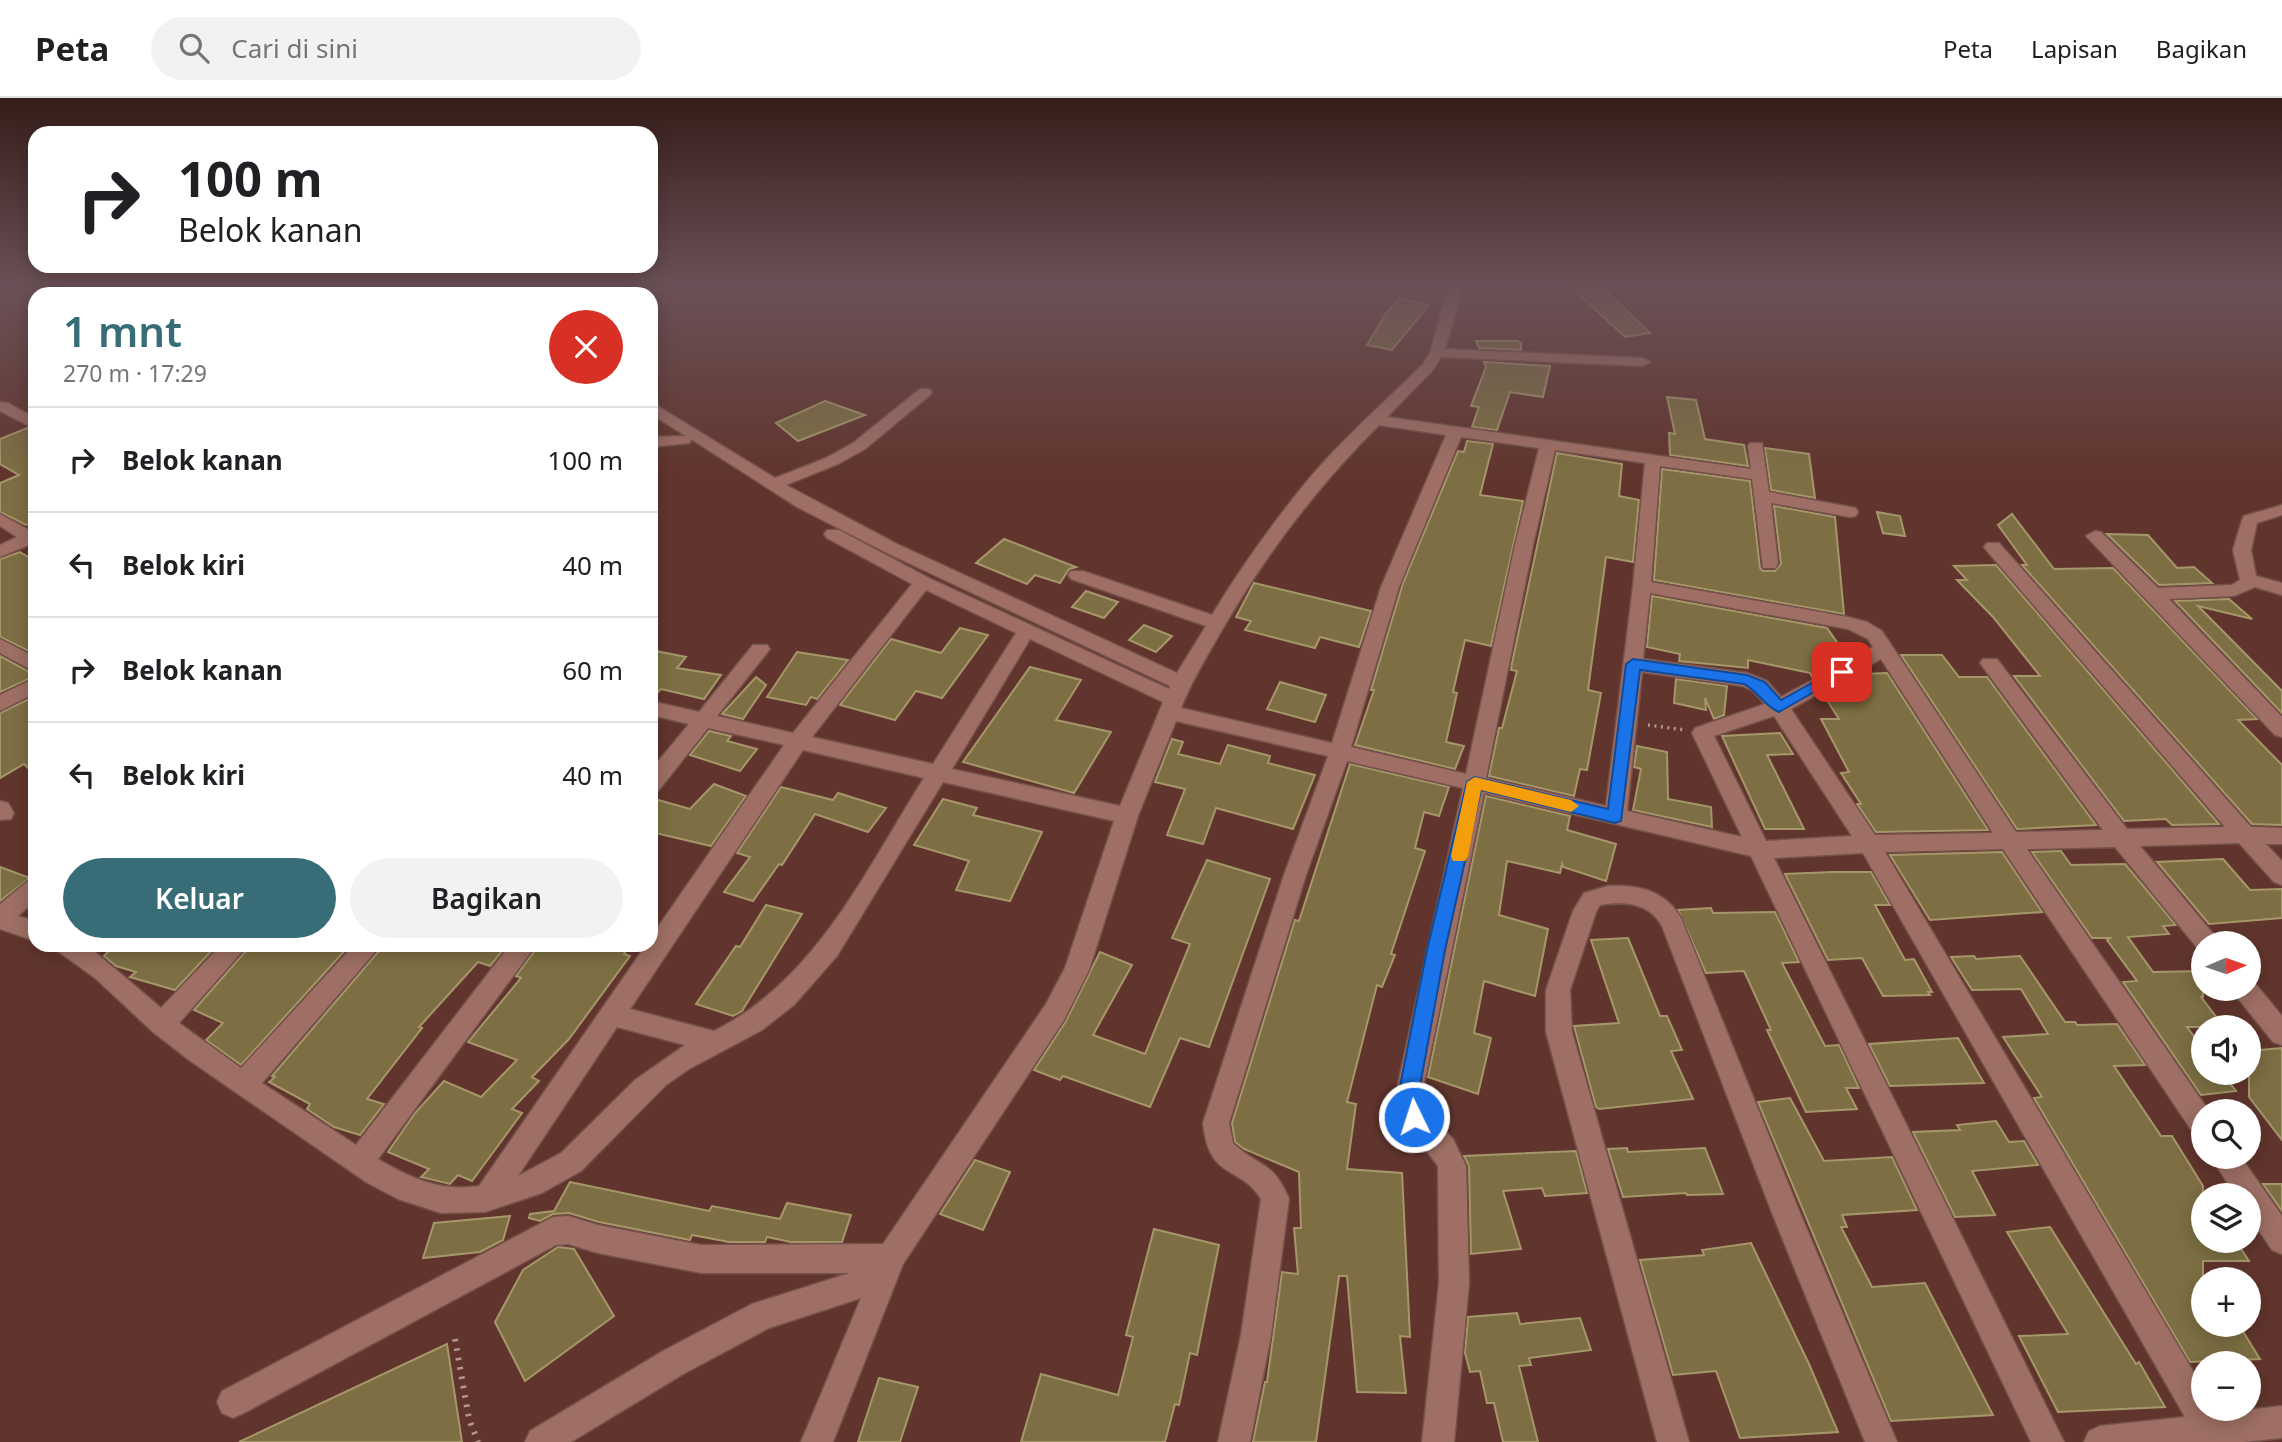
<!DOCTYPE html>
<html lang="id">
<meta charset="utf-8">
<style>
body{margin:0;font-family:"Noto Sans",sans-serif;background:#f2f2f2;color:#202124;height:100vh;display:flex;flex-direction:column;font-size:26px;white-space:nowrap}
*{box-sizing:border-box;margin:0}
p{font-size:23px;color:#757577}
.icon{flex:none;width:38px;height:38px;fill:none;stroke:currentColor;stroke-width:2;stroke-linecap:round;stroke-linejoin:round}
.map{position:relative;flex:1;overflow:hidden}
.side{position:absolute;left:28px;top:189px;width:630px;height:665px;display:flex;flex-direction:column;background:#fff;border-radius:21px;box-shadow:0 4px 18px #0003}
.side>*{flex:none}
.top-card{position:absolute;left:28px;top:28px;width:630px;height:147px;border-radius:21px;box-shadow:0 4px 18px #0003;background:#fff;color:#202124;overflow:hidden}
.needle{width:46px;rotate:88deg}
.buttons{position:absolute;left:2191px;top:833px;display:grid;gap:14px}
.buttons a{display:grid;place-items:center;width:70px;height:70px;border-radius:50%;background:#fff;box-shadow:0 4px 18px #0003;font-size:35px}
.pin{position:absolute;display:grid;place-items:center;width:60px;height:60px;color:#fff;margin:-30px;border-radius:14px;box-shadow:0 4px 10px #0006}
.me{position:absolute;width:77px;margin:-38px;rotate:356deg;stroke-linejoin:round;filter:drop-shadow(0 0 5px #0008)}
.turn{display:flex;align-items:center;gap:24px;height:147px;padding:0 35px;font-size:32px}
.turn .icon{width:91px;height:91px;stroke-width:2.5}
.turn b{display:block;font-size:49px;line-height:60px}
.round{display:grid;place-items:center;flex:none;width:74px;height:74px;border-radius:37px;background:#f2f2f2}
.headline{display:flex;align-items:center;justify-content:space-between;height:119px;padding:0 35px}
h1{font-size:42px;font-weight:600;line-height:52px;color:#386d78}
.cta{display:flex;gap:14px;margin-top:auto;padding:14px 35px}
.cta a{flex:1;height:80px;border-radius:42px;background:#386d78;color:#fff;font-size:28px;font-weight:600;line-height:80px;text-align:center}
.cta a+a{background:#f2f2f2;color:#202124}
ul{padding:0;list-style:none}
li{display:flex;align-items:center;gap:21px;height:105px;padding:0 35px;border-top:2px solid #e0e0e0}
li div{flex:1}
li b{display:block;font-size:26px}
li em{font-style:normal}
header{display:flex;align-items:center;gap:42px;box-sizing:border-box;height:98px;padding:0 35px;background:#fff;border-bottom:2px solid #e0e0e0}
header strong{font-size:33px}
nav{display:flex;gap:38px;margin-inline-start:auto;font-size:24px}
.search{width:490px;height:63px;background:#f2f2f2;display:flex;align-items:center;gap:18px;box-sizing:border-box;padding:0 24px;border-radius:38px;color:#757577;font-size:26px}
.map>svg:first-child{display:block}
.building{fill:#7d6f43;stroke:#a6976a;stroke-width:2}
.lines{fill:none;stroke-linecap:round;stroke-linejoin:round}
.minor-casing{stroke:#74514b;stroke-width:3}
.path-far1{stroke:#b49691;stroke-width:3.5;stroke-dasharray:2 4.5;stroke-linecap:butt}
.path{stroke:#b49691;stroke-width:6;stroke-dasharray:2.5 7;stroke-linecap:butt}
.minor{fill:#9f6f65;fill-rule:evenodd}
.route{fill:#1a73e8;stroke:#114b97;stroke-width:2}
.slow{fill:#f59e0b}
</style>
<header>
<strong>Peta</strong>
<div class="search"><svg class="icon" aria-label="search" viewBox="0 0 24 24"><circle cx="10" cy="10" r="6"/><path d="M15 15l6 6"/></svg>Cari di sini</div>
<nav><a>Peta</a><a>Lapisan</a><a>Bagikan</a></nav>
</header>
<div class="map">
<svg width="2282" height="1344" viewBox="0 0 2282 1344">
<rect width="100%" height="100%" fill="#61352d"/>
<g class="building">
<path d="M1569,187H1600L1650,235L1625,239Z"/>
<path d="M1400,200L1429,207L1392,252L1367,247L1386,215Z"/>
<path d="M1476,243H1517L1521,245V252L1479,250Z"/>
<path d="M1484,264L1550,268L1543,299L1510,294L1497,332L1472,329L1479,309L1471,308L1486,269Z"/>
<path d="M1667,299L1696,302L1705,341L1744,347L1748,368L1670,357L1669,335L1675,336Z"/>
<path d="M825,303L865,317L798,343L776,325Z"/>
<path d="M27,330L35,333V423L26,427L0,414V385L19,377L0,366V341Z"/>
<path d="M1467,343L1493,346L1480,397L1523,403L1491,548L1465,542L1453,594L1457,595L1446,644L1464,648L1455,671L1355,647L1374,592H1371L1403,485L1458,353L1464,354Z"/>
<path d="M1765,350L1809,356L1815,400L1771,392Z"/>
<path d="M1557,355L1622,366L1619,398L1639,402L1633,464L1606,459L1588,592L1601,595L1587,672L1580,671L1574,698L1489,678L1499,630H1502L1517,573L1511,572L1512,565Z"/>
<path d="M1662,371L1750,383L1760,470L1763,473H1775L1781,466L1774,408L1835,419L1844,516L1654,482Z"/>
<path d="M1877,414L1900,418L1905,438L1883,435Z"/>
<path d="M2012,416L2054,471L2113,470L2257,621L2238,622L2282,667V727L2252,726L2022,467H2027L1998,427Z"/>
<path d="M2107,436L2148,437L2177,470L2194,469L2212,485L2159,487Z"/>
<path d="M1004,441L1076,469L1069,471L1060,485L1035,477L1027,486L976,465Z"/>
<path d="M20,454L35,463V556L0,539V461Z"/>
<path d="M1996,467L2219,726L2172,727L2166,721L2124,723L2014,578H2040L1993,519L1957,482H1967L1954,468Z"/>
<path d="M1254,485L1371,513L1359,549L1320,539L1315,550L1245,532L1251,523L1236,519Z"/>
<path d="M1086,493L1118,504L1104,520L1072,509Z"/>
<path d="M1652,498L1827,530L1848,560L1812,579L1810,575L1748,562V570L1679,563L1680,556L1647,549Z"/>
<path d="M2229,501L2252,521L2198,508L2282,593V615L2175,503Z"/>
<path d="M1144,527L1172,538L1156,554L1129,542Z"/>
<path d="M960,530L988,537L942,600L916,593L895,622L840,607L891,541L941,555Z"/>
<path d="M651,552L686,559L677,570L721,577L704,601L661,591L651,601Z"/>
<path d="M797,554L848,562L817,601L811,599L806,607L767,599Z"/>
<path d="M1901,557H1942L1959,579H1987L2096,727L2017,731Z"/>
<path d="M0,558L35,577V578L0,594Z"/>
<path d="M1030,569L1081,582L1056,622L1111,634L1074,695L963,664Z"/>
<path d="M1887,575L1988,732L1876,734L1857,706H1861L1841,675L1849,674L1821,621H1839L1823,596L1859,576Z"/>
<path d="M756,579L766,587L743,621L722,616Z"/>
<path d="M1676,581L1727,588L1724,617L1714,621L1705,600L1706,612L1674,605Z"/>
<path d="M1280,584L1326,597L1315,624L1267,611Z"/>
<path d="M35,598V677L24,666L0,680V615Z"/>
<path d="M709,633L731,638L727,643L757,651L740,673L690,657Z"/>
<path d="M1780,635L1793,656L1767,657L1804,731H1765L1722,638Z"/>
<path d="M1172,641L1183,644L1178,656L1220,666L1228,647L1270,658L1268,665L1315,677L1293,731L1216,710L1203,746L1167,737L1185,691L1155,684Z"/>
<path d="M1637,648L1667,654L1668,701L1711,709L1712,729L1633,712L1641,671L1634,669Z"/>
<path d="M1350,666L1449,689L1439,718L1424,714L1415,750L1425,753L1391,856L1395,857L1382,889L1377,887L1347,1004L1356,1006L1347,1071L1402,1075L1410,1239L1400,1238L1406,1295L1357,1294L1347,1178H1339L1316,1344H1253L1265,1284H1267L1282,1174L1298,1176L1294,1130H1301L1299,1074L1244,1051L1235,1044L1232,1025L1295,822L1299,823Z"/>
<path d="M714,686L746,698L711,748L651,734V710L658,702L690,711Z"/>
<path d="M781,689L833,702L838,695L886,710L868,734L815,716L782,767L779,766L753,803L724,794L750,759L737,755Z"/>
<path d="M1486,698L1570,718L1567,732L1616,746L1606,783L1563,769L1562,766L1560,775L1507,763L1499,817L1548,831L1535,898L1484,883L1474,935L1491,940L1478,996L1428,979Z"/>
<path d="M943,701L977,710L973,717L1042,734L1010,803L956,792L969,763L914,747Z"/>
<path d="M2061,753L2071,767L2125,766L2176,827L2163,828L2169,836L2128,839L2153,874L2203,873V899H2201L2224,929H2187L2203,950V975H2222L2236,993L2201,997L2123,884L2137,883L2107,842L2110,840H2092L2032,754Z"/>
<path d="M2002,754L2042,814L1930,822L1890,757Z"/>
<path d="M2223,761L2250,792L2282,791V820L2209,826L2157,764Z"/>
<path d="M1207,762L1270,781L1209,949L1180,940L1150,1009L1063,978L1060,982L1034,972L1066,923L1100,854L1132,867L1093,937L1145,956L1190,846L1172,840Z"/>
<path d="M0,769L30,780L0,803Z"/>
<path d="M1833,774H1871L1890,807H1875L1905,862L1914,861L1932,894H1928L1930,897L1883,898L1862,860L1828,862L1785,776Z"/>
<path d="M766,807L802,816L742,913L733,918L696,906L736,848L740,849Z"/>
<path d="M1711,810L1713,815L1775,814L1799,864L1782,865L1825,948L1839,947L1859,990H1846L1857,1011L1806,1014L1767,932H1771L1744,873L1706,875L1678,812Z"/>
<path d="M1628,840L1660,918H1667L1682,952L1671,953L1693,1001L1599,1011L1596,1009L1574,928L1619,925L1591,842Z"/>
<path d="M115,847H217L175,892L130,879L136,874L116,868L104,858Z"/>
<path d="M251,847H350L241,967L206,942L223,925L194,912Z"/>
<path d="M384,847H507L490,868L478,864L419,929L422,930L367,1001L384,1006L360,1037L334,1029L307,1011L310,1006L269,984L275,979L272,978Z"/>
<path d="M539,847H630L624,856L630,858L569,941L532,979L539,983L512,1011L522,1015L472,1083L458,1077L450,1086L421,1079L429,1071L388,1054L415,1015L444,983L481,999L517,962L468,944L521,880L516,878Z"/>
<path d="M1974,858L1976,861L2020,858L2065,924H2075L2077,927L2117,926L2145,967L2114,968L2161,1038H2172L2203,1088V1143H2236L2249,1163H2203V1227H2239L2260,1261L2190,1264L2034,1000L2042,999L2003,939L2048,936L2021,891L1972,892L1951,859Z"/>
<path d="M1958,940L1984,985L1890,988L1869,946Z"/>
<path d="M2282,950V1042L2249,999V953Z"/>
<path d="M1790,1000L1824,1063L1892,1059L1917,1112L1842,1117L1847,1129H1841L1872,1189L1925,1185L1993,1317L1891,1323L1758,1004Z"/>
<path d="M1996,1023L2009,1044L2024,1043L2038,1067L1972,1073L1995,1117L1955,1119L1913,1034L1960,1032L1957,1027Z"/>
<path d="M1627,1050L1628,1054L1705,1050L1723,1096L1687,1097L1686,1095L1623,1099L1608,1051Z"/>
<path d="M1576,1053L1587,1095L1545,1098L1542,1090L1503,1093L1521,1151L1471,1156L1469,1068L1464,1058Z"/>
<path d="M975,1062L1010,1074L983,1132L940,1116Z"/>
<path d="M570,1084L709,1113L712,1108L780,1121L787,1105L851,1117L842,1144H791L767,1139L765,1144H729L692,1137L690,1142L599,1124L569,1115L553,1116L540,1123L529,1120L530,1116L554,1113Z"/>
<path d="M2263,1086H2282V1113Z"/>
<path d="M510,1118L503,1142L480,1154L423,1160L434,1125Z"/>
<path d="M2050,1129L2136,1266L2139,1264L2165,1309L2058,1314L2019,1238L2068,1236L2007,1134Z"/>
<path d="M1154,1131L1219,1147L1197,1257L1190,1255L1179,1307L1175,1306L1165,1344H1021L1041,1276L1118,1297L1133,1239L1126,1237Z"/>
<path d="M1751,1145L1809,1266L1838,1334L1740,1340L1716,1273L1673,1277L1640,1162L1704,1157L1702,1152Z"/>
<path d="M558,1149L574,1151L614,1218L525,1283L495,1224L523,1172Z"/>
<path d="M1517,1215L1520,1226L1580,1220L1591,1252L1529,1260L1531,1267L1519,1268L1538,1344H1503L1494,1305H1487L1480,1273L1470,1274L1465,1255L1468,1219Z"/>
<path d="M447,1246L462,1344H239Z"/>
<path d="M879,1280L918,1289L900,1344H858Z"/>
</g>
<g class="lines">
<defs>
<g id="minor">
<path d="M371,187H392L366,196H344Z"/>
<path d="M577,187H589L590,196H576Z"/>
<path d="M1449,187H1463L1445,251L1643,260L1650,264L1643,268L1441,259L1433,272L1387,319L1751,371L1748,348L1750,345H1762L1769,394L1856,410L1858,414L1856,418L1850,419L1771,405L1778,466L1775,470H1763L1752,381L1660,368L1651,484L1848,519L1867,524L1882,533L2016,734L2103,732L1983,569L1980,565L1983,561H1997L2127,731L2225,729L1987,453L1984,449L1987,445H1999L2251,729L2282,730V746H2266L2282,763V787L2274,784L2239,745L2140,748L2215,838L2219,845H2203V853L2199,852L2115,749L2027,751L2209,1013H2203V1039L2194,1036L2003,751L1885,754L2203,1290V1311H2215L2218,1315L2282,1308V1340L2244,1344H2084L2089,1333L2100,1328L2185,1319L1863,755L1774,760L2064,1344H2031L1751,758L1484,695L1424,986L1426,1012L1453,1041L1466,1068L1469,1185L1454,1344H1422L1439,1185L1438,1068L1404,1023L1398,1004V986L1463,690L1347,663L1306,777L1229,1025L1233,1045C1259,1070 1273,1062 1289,1101L1271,1237L1250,1344H1218L1241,1237L1261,1101C1240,1066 1209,1084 1203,1025L1284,777L1328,658L1176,623L1138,718L1089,872L1064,922L903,1166L833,1344H801L861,1200L769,1230L685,1275L571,1344H525L530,1333L663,1253L752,1206L850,1175H701L598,1155L568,1146L556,1147L244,1315L233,1320L222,1315L217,1304L222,1293L553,1119L568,1118L598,1127L701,1147L883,1146L1046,906L1065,870L1114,723L943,684L837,858L794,907L762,932L689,971L666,987L581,1073L542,1095L485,1114L441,1115L398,1101L366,1084L189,962L153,934L95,880L59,854L55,847H87L161,910L221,847H248L179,925L241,970L354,847H381L262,985L356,1047L510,847H536L378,1061C410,1080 441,1094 479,1088L646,847H651V839L784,647L708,630L659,692L651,695V672L689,626L651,617V603L699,614L753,547H767L770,551L717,618L793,635L912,486L827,440L824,436L827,432H839L929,480L1169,591L1170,588L885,454L797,409L691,341L690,345L651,349V339L686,338L651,316V304L775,380L826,360L853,345L920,291H930L932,294L930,297L865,351L838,366L786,387L897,446L1177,575L1206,528L1071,481L1068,477L1071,473H1083L1212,517C1238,474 1267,433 1299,393C1335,347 1381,308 1423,266L1430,255ZM1379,327L1446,337L1381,489L1332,645L1181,610C1193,580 1210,553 1226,525C1269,452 1319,387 1379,327ZM1461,339L1539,350L1515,447L1466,676L1351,649L1399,489ZM1555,352L1645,365L1633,488L1606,708L1486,680L1533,447ZM926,492L1016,535L933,666L812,639ZM1650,495L1848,531L1868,541L1873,549L1781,599L1767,583L1747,575L1643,561ZM1030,541L1163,604L1120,708L952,671ZM1881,561L1993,735L1875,737L1791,611ZM1642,574L1743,588L1753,593L1765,606L1695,630L1692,635L1742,739L1627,713ZM1774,618L1852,738L1766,743L1714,638ZM803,652L924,680C865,773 817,881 714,933L630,911ZM617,929L685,947L635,982L561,1055L518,1078Z"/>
<path d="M1816,187H1831L1832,188L1825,192Z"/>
<path d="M0,304L8,305L35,320V331L0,313Z"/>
<path d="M2282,407V417L2257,425L2251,452L2256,478L2282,485V497L2255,489L2234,498L2169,501L2282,619V639L2275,637L2086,438L2095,433L2101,434L2158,490L2232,487L2240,482L2233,452L2242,422L2244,418Z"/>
<path d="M0,416L31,433L35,432V448L29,447L0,459V447L17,439L0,428Z"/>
<path d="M0,541L35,559V574L0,555Z"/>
<path d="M35,580V595L0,613V597Z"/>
<path d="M0,703L8,705L14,715L11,721L0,722Z"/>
<path d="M35,781V803L18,818L35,823V843L0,831V806L27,784Z"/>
<path d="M1608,788C1638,786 1666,793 1681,820L1800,1115L1897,1344H1865L1772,1115L1662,828C1649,805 1625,803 1600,807L1596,814L1570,892L1572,934L1689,1344H1657L1546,934V892L1573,813L1584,795Z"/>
<path d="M2249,882L2254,884L2282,918V947L2273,944L2236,898L2233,891H2249Z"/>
<path d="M2211,1059H2241L2282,1118V1156L2272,1152L2249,1118V1097H2235Z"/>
</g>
</defs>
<use href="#minor" class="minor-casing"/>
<path class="path-far1" d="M1648,627L1685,632"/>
<path class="path" d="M455,1241L469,1321L478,1344"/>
<use href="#minor" class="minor"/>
</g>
<linearGradient id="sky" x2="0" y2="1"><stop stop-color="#351d19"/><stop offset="0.5" stop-color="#6a5157"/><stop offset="1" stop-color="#6a5157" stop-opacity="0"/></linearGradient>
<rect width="2282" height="375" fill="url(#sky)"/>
<path class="route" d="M1633,561L1747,577L1765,584L1781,602L1837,571H1847L1849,574L1779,614C1765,609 1758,593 1744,586L1640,572L1621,723L1615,725L1481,692L1445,852L1420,988L1424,1019L1421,1025L1414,1028L1406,1025L1400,988L1427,852L1467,684L1475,679L1608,711L1626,566Z"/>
<path class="slow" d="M1475,679L1571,702L1579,708L1571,714L1481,692L1468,758L1465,763H1453L1451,758L1467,684Z"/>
</svg>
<div class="buttons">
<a><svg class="needle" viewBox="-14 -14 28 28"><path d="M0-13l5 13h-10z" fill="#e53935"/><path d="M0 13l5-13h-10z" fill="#757577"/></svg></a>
<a><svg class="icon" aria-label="sound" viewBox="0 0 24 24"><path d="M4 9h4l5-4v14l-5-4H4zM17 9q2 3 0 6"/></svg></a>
<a><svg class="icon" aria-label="search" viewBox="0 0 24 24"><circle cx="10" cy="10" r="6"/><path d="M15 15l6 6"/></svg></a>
<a><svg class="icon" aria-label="layers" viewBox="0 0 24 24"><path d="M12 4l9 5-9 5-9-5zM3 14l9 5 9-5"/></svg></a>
<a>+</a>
<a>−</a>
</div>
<div class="pin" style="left:1842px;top:574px;background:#d93025"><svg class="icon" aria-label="arrive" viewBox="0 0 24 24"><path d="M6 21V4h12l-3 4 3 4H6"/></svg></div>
<svg class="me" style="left:1414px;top:1019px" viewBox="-20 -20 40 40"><circle r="17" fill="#1a73e8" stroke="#fff" stroke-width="3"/><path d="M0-11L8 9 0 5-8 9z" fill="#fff"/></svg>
<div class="top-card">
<div class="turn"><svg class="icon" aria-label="right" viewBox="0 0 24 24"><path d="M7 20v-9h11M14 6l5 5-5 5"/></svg><div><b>100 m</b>Belok kanan</div></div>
</div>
<section class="side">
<div class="headline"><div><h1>1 mnt</h1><p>270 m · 17:29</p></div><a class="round" style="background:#d93025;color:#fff"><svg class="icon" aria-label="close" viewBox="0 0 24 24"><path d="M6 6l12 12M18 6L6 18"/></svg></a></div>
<ul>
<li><svg class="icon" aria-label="right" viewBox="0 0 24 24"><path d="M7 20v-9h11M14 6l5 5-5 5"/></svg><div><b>Belok kanan</b></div><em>100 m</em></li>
<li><svg class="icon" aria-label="left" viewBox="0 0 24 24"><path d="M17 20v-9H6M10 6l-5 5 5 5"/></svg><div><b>Belok kiri</b></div><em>40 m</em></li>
<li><svg class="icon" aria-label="right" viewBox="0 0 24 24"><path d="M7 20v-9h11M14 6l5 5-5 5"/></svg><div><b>Belok kanan</b></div><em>60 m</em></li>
<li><svg class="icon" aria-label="left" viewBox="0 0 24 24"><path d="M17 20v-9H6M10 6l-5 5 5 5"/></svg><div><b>Belok kiri</b></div><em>40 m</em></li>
</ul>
<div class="cta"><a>Keluar</a><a>Bagikan</a></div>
</section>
</div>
